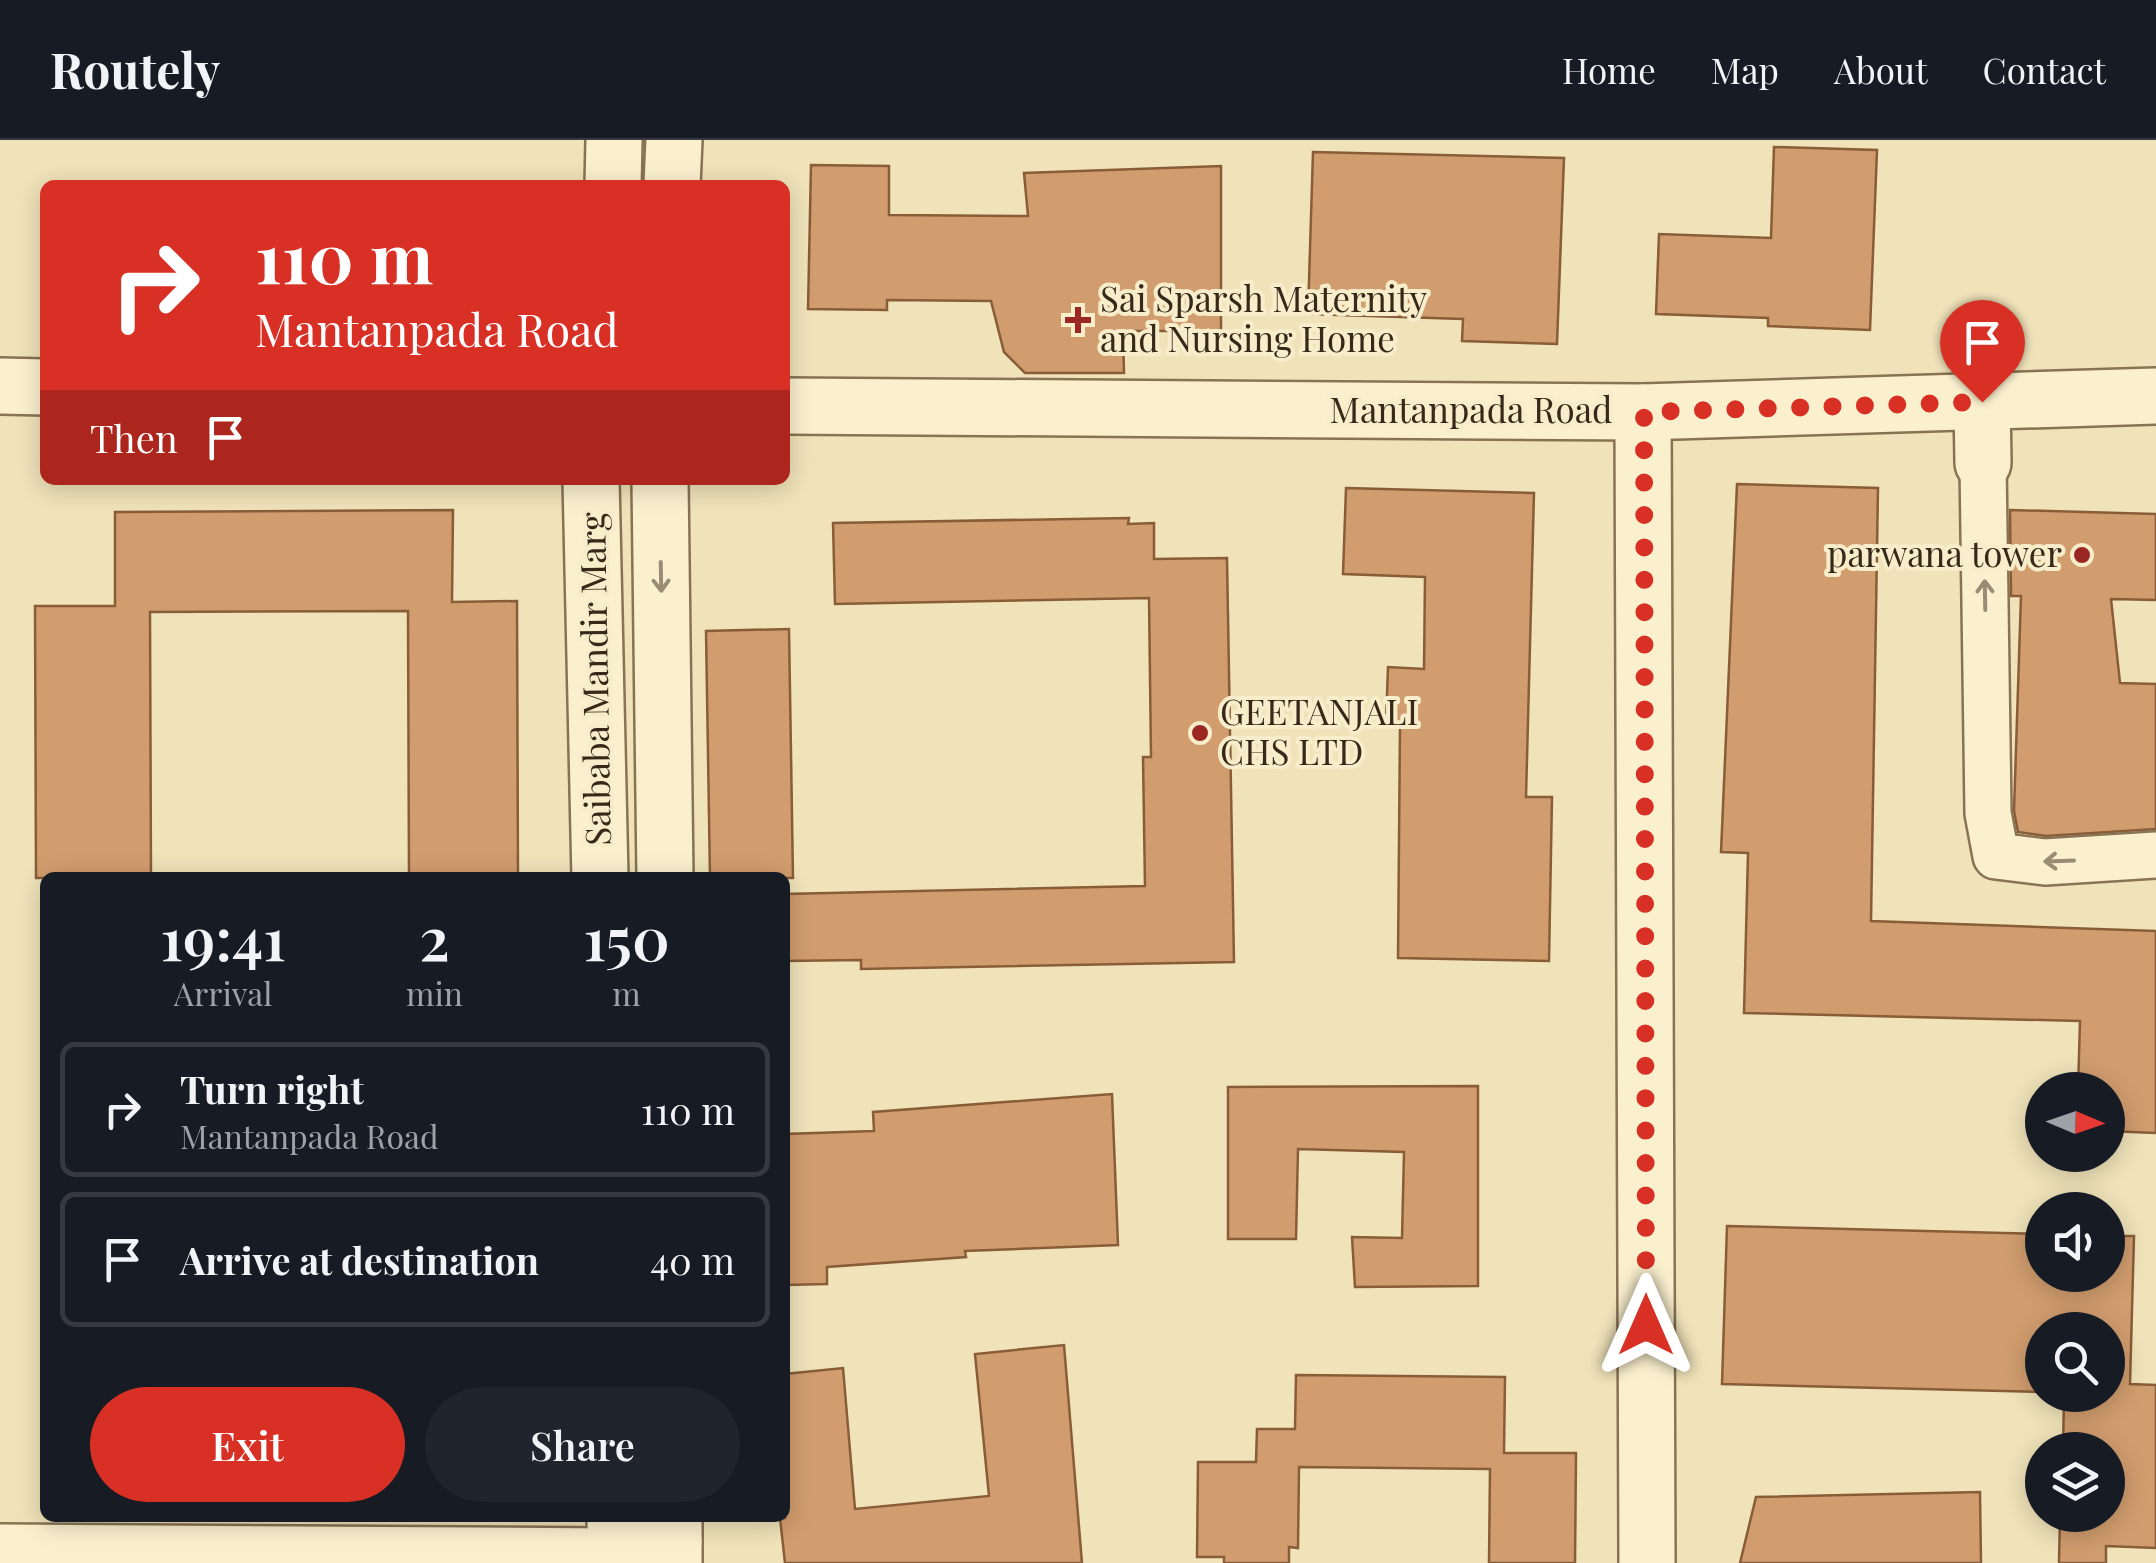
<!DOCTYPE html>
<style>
body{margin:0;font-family:"Playfair Display",serif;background:#20242c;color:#f1f3f6;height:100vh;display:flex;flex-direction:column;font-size:38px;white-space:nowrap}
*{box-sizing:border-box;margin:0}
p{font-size:32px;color:#9ea1a6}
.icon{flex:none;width:55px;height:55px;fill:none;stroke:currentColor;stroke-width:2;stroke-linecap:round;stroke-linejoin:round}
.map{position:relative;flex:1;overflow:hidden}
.side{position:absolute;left:40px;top:732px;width:750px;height:650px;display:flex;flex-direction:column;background:#171b24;border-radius:15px;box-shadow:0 5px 25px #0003}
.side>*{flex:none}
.top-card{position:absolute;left:40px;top:40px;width:750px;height:305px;border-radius:15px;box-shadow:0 5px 25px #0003;background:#d93025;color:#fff;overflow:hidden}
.needle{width:65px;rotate:92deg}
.fabs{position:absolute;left:2025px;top:932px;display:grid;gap:20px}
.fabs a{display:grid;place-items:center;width:100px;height:100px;border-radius:50%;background:#171b24;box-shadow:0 5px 25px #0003;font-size:50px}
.pin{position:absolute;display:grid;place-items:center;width:85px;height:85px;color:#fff;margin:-102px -42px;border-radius:50% 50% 50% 0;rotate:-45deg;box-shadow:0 0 10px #0007}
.pin .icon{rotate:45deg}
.me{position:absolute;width:110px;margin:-55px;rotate:0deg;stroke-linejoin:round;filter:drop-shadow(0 0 8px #0008)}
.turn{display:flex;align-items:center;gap:35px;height:210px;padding:0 50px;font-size:45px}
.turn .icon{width:130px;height:130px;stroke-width:2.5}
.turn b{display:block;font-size:70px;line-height:85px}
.then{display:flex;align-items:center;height:95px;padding:0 50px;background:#0003;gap:20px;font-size:38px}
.eta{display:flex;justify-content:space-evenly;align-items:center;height:170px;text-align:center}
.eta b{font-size:60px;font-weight:600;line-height:70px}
.button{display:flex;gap:20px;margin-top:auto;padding:20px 50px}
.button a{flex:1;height:115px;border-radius:60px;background:#d93025;color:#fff;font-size:40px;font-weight:600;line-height:115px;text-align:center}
.button a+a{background:#20242c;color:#f1f3f6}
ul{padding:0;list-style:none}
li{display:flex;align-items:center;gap:30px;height:135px;margin:0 20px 15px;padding:0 30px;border:5px solid #363941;border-radius:15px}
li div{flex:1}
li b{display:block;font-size:38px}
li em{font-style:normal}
header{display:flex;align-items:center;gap:60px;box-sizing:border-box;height:140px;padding:0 50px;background:#171b24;border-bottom:2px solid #363941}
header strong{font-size:48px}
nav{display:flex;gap:55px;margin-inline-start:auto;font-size:35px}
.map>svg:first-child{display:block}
.building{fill:#d19d6e;stroke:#885d38;stroke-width:2.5}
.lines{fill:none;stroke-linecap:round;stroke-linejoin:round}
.pedestrian-casing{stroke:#887354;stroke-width:50}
.minor-casing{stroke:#887354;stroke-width:60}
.tertiary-casing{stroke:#887354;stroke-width:60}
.pedestrian{stroke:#fbf0ce;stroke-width:45}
.minor{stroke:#fbf0ce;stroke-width:55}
.tertiary{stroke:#fbf0ce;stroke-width:55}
.oneway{stroke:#988c74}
.route{stroke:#d93025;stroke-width:18;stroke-dasharray:0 32.4}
.poi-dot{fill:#9a2721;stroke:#f7edca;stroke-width:4}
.labels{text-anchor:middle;stroke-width:8;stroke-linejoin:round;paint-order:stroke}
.poi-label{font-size:35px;fill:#36291a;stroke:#f7edca;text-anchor:start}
.street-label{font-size:35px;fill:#36291a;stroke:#f7edca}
</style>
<header>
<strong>Routely</strong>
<nav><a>Home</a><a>Map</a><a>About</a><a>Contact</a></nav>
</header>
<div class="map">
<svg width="2156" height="1423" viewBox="0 0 2156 1423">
<rect width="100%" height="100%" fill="#f0e3ba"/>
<g class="building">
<path d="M1774,7L1877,10L1870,190L1768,186V178L1656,174L1659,94L1771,98Z"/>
<path d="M1313,12L1564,18L1557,204L1462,201L1463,179L1308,174Z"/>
<path d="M811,25L889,26V75L1028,76L1024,33L1221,26V191H1123L1124,233H1025L1004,212L991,161L887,160V170L808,169Z"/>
<path d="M1737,344L1878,348L1871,781L2156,791V993L2108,991V950H2078L2080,881L1744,873L1748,713L1721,712Z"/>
<path d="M1346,348L1534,353L1526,657H1552L1549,821L1398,818L1400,584H1386L1388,527L1424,529L1425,437L1343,434Z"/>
<path d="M453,370L452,462L517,461L518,738H409L408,471L150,472L151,738H36L35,466H115V372Z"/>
<path d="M2010,370L2156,374V460L2111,459L2120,543L2156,544V689L2046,696L2018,692L2014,671L2021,456H2011Z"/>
<path d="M1129,378L1128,384L1154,383V419L1227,418L1234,822L861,829V820L785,821V754L1145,746L1143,617H1151L1149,458L835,464L833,383Z"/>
<path d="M789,489L793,738H710L706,491Z"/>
<path d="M1478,946V1146L1355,1147L1352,1097L1402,1098L1404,1012L1298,1009L1296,1099H1228V947Z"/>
<path d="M1112,954L1118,1105L965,1111L966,1117L827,1127V1144L785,1145V994L874,991L873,972Z"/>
<path d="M1727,1086L2042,1094V1135H2108V1096H2134L2130,1244L2156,1245V1408L2106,1406V1423H2059L2060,1375H2108V1310H2063L2064,1255H2108V1190H2042V1252L1722,1244Z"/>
<path d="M1064,1205L1082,1423H785L780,1378H785V1234L843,1228L855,1369L989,1356L975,1214Z"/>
<path d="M1296,1235L1505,1237L1504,1313H1576L1575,1423H1489L1490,1329L1299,1327L1298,1408L1289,1407V1423H1224V1417H1197L1198,1322H1256L1257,1289H1295Z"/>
<path d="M1980,1352L1981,1423H1740L1756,1357Z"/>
</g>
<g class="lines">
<defs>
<path id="pedestrian" d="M1983,323L1988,673L1996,716L2045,722L2156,715"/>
<g id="minor">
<path d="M1982,261L1983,323"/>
<path d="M1643,272L1647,1423"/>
<path d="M0,1412L616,1416L674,1402"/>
</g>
<g id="tertiary">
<path d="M613,45L614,0"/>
<path d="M672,45L674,0"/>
<path d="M0,246L45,247"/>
<path d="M785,266L1643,272L2156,256"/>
<path d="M591,340L600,738"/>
<path d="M660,340L665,738"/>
<path d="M615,1378L616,1423"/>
<path d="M674,1378V1423"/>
</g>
</defs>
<use href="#pedestrian" class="pedestrian-casing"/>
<use href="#minor" class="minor-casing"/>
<use href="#tertiary" class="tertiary-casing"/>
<use href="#pedestrian" class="pedestrian"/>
<use href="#minor" class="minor"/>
<use href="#tertiary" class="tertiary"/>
</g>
<defs><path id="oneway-shaft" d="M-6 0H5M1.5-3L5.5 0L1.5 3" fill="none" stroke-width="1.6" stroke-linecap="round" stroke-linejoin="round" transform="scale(2.5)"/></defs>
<g class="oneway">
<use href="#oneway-shaft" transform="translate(661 437) rotate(89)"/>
<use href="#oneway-shaft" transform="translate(1985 455) rotate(-91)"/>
<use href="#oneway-shaft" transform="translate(2059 721) rotate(178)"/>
</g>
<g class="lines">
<path class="route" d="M1646,1185L1644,272L1982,262"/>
</g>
<g class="poi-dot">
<path d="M1073 165h10v10h10v10h-10v10h-10v-10h-10v-10h10z"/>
<circle cx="2082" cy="415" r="10"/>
<circle cx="1200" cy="593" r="10"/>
</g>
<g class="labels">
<g class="poi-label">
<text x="1100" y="172">Sai Sparsh Maternity<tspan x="1100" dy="40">and Nursing Home</tspan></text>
<text x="2062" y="427" text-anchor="end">parwana tower</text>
<text x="1220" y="585">GEETANJALI<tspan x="1220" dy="40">CHS LTD</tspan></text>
</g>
<g class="street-label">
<text x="1471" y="283">Mantanpada Road</text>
<text transform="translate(596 539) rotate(-91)" y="12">Saibaba Mandir Marg</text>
</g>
</g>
</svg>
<div class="fabs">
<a><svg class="needle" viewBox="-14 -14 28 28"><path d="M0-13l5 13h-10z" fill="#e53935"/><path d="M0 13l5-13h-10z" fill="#9ea1a6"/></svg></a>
<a><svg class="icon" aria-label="sound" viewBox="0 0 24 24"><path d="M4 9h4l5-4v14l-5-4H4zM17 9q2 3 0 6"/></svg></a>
<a><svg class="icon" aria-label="search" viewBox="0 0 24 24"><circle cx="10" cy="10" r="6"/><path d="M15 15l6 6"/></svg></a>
<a><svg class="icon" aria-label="layers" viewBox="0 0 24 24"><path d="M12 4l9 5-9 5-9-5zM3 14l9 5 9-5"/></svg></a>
</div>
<div class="pin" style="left:1982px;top:262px;background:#d93025"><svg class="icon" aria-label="arrive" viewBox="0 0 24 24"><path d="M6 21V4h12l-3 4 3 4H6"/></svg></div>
<svg class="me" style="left:1646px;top:1185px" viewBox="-20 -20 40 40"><path d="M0-17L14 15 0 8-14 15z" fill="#d93025" stroke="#fff" stroke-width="4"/></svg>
<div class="top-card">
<div class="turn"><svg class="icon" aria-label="right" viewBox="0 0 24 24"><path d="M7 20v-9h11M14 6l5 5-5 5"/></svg><div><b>110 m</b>Mantanpada Road</div></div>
<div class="then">Then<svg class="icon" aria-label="arrive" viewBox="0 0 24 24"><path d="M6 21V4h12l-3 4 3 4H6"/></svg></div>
</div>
<section class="side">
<div class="eta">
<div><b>19:41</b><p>Arrival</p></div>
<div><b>2</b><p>min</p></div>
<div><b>150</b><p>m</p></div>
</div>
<ul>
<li><svg class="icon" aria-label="right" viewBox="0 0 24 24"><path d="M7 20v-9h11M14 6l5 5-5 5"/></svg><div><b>Turn right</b><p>Mantanpada Road</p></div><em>110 m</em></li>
<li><svg class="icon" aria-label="arrive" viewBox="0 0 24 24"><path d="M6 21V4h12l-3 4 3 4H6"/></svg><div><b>Arrive at destination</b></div><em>40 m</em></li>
</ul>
<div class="button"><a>Exit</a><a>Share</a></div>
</section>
</div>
